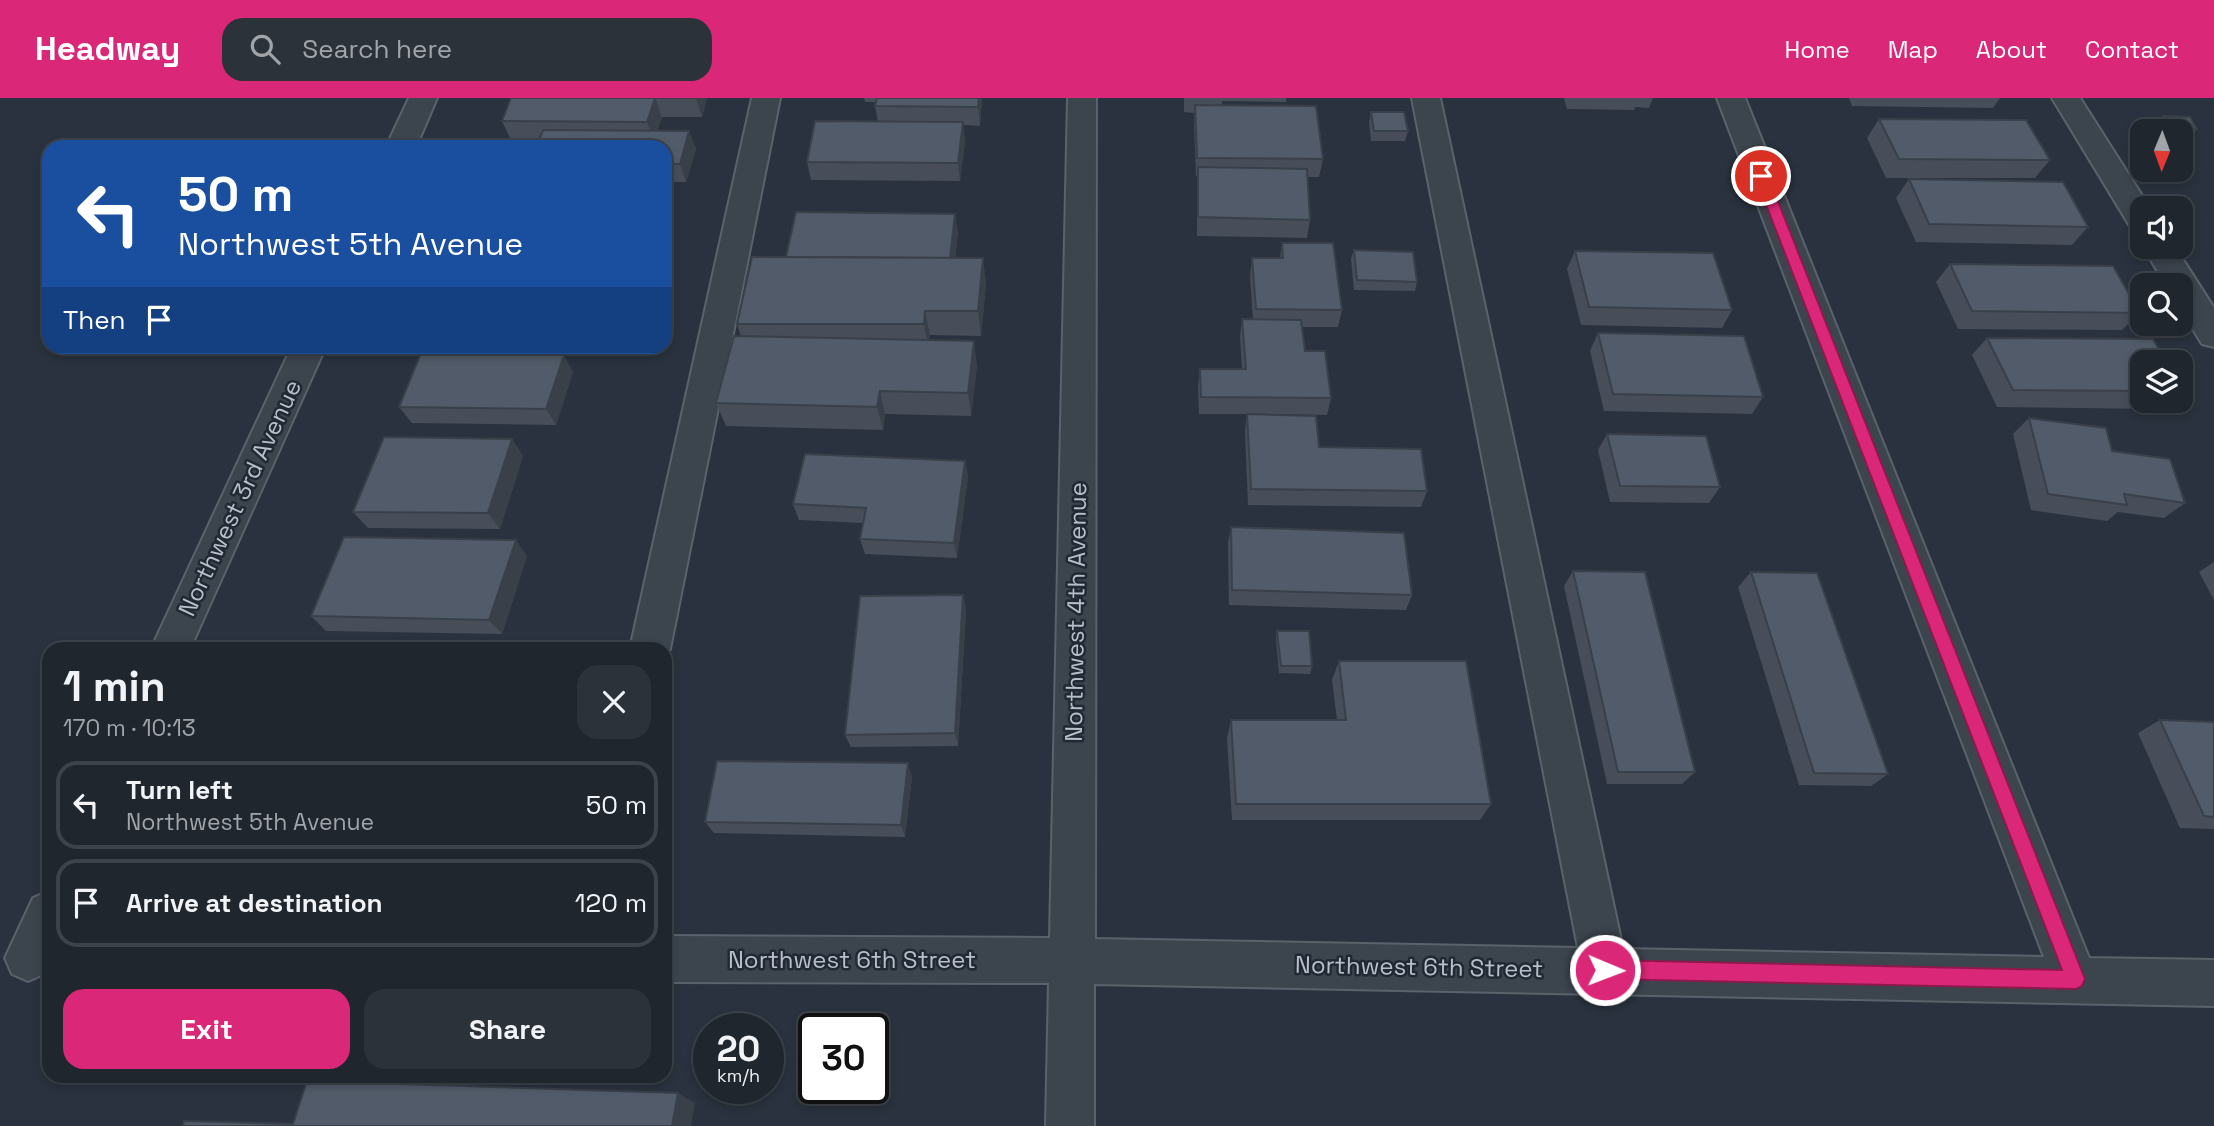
<!DOCTYPE html>
<meta charset="utf-8">
<style>
body{margin:0;font-family:"Space Grotesk",sans-serif;background:#2c323a;color:#f1f3f6;height:100vh;display:flex;flex-direction:column;font-size:26px;white-space:nowrap}
*{box-sizing:border-box;margin:0}
p{font-size:23px;color:#a1a5aa}
.icon{flex:none;width:38px;height:38px;fill:none;stroke:currentColor;stroke-width:2;stroke-linecap:round;stroke-linejoin:round}
.map{position:relative;flex:1;overflow:hidden}
.side{position:absolute;left:42px;top:544px;width:630px;height:441px;display:flex;flex-direction:column;background:#1f262e;border-radius:21px;box-shadow:0 4px 10px #0003,0 0 0 2px #3c434a}
.side>*{flex:none}
.top-card{position:absolute;left:42px;top:42px;width:630px;height:214px;border-radius:21px;box-shadow:0 4px 10px #0003,0 0 0 2px #3c434a;background:#1a4fa0;color:#fff;overflow:hidden}
.needle{width:46px;rotate:181deg}
.buttons{position:absolute;left:2130px;top:21px;display:grid;gap:14px}
.buttons a{display:grid;place-items:center;width:63px;height:63px;border-radius:14px;background:#1f262e;box-shadow:0 4px 10px #0003,0 0 0 2px #3c434a;font-size:35px}
.speed{position:absolute;left:693px;top:915px;display:flex;gap:14px;font-size:35px;font-weight:700;text-align:center}
.speed>*{display:grid;place-content:center;width:91px;height:91px;border-radius:50%;background:#1f262e;box-shadow:0 4px 10px #0003,0 0 0 2px #3c434a;line-height:1}
.speed small{font-size:18px;font-weight:400}
.speed .limit{border:4px solid #111;border-radius:10px;background:#fff;color:#111}
.pin{position:absolute;display:grid;place-items:center;width:60px;height:60px;color:#fff;margin:-30px;border:4px solid #fff;border-radius:50%;box-shadow:0 2px 7px #0007}
.me{position:absolute;width:77px;margin:-38px;rotate:91deg;stroke-linejoin:round;filter:drop-shadow(0 0 5px #0008)}
.turn{display:flex;align-items:center;gap:24px;height:147px;padding:0 21px;font-size:32px}
.turn .icon{width:91px;height:91px;stroke-width:2.5}
.turn b{display:block;font-size:49px;line-height:60px}
.then{display:flex;align-items:center;height:66px;padding:0 21px;background:#0003;gap:14px;font-size:26px}
.round{display:grid;place-items:center;flex:none;width:74px;height:74px;border-radius:21px;background:#2c323a}
.summary{display:flex;align-items:center;justify-content:space-between;height:119px;padding:0 21px}
h1{font-size:42px;font-weight:700;line-height:52px}
.action{display:flex;gap:14px;margin-top:auto;padding:14px 21px}
.action a{flex:1;height:80px;border-radius:21px;background:#db2777;color:#fff;font-size:28px;font-weight:700;line-height:80px;text-align:center}
.action a+a{background:#2c323a;color:#f1f3f6}
ul{padding:0;list-style:none}
li{display:flex;align-items:center;gap:21px;height:88px;margin:0 14px 10px;padding:0 7px;border:4px solid #3c434a;border-radius:21px}
li div{flex:1}
li b{display:block;font-size:26px}
li em{font-style:normal}
header{display:flex;align-items:center;gap:42px;box-sizing:border-box;height:98px;padding:0 35px;background:#db2777;color:#fff}
header strong{font-size:33px}
nav{display:flex;gap:38px;margin-inline-start:auto;font-size:24px}
.search{width:490px;height:63px;background:#2c323a;display:flex;align-items:center;gap:18px;box-sizing:border-box;padding:0 24px;border-radius:21px;color:#a1a5aa;font-size:26px}
.map>svg:first-child{display:block}
.lines{fill:none;stroke-linecap:round;stroke-linejoin:round}
.minor-casing{stroke:#5a626c;stroke-width:4}
.minor{fill:#3c444e;fill-rule:evenodd}
.wall{fill:#474e5a}
.shaded-wall{fill:#39404a}
.building{fill:#525b69;stroke:#39404a;stroke-width:2}
.route{fill:#db2777;stroke:#8e194d;stroke-width:2}
.labels{text-anchor:middle;stroke-width:5;stroke-linejoin:round;paint-order:stroke}
.street-label{font-size:24px;fill:#b9bfc9;stroke:#212934}
</style>
<header>
<strong>Headway</strong>
<div class="search"><svg class="icon" aria-label="search" viewBox="0 0 24 24"><circle cx="10" cy="10" r="6"/><path d="M15 15l6 6"/></svg>Search here</div>
<nav><a>Home</a><a>Map</a><a>About</a><a>Contact</a></nav>
</header>
<div class="map">
<svg width="2214" height="1028" viewBox="0 0 2214 1028">
<rect width="100%" height="100%" fill="#29323e"/>
<g class="lines">
<defs>
<g id="minor">
<path d="M409,0H437L416,49H386Z"/>
<path d="M752,0H780L670,551L665,561V551H630Z"/>
<path d="M1068,0H1096L1095,841L1578,850L1412,0H1440L1623,851L2044,859L1717,0H1745L2089,860L2214,862V908L1094,886V1028H1046L1049,885L665,884V838L1050,840Z"/>
<path d="M2052,0H2080L2150,110H2142V133L2131,130Z"/>
<path d="M2143,149H2175L2214,210V249L2202,246L2180,210V187H2166Z"/>
<path d="M292,248H326L190,551H151Z"/>
<path d="M49,793V865L44,876L28,883L12,876L5,860L33,800Z"/>
</g>
</defs>
<use href="#minor" class="minor-casing"/>
<use href="#minor" class="minor"/>
</g>
<g class="wall">
<path d="M511,0H707L702,19H662L657,33H689L696,51L686,84H665V49L539,42H511L502,23Z"/>
<path d="M864,0H982L980,28L963,27L965,43L960,83L811,82L807,64L878,24L875,8L876,4H865Z"/>
<path d="M1184,0H1286V4L1222,3V7L1323,61L1319,79H1307L1310,122L1307,140L1197,138V78H1196L1194,26L1195,15L1184,14Z"/>
<path d="M1564,0H1653L1649,10L1635,9L1634,12L1567,11Z"/>
<path d="M1849,0H2000L1993,10L1852,8Z"/>
<path d="M1371,14L1408,33L1405,43H1371L1369,24Z"/>
<path d="M2163,18L2197,31L2188,41H2180V33H2158L2155,28Z"/>
<path d="M1879,21L2050,62L2035,80H1886L1867,40Z"/>
<path d="M1909,81L2088,129L2072,147L1916,144L1896,100Z"/>
<path d="M958,134L955,160L986,185L981,238L930,237L929,242L977,267L971,318L885,316L883,332L726,328L716,305L741,238L737,226L786,159Z"/>
<path d="M1282,145L1342,212L1338,229H1302L1305,253L1331,300L1327,317L1266,316L1319,349L1427,393L1421,409L1248,407L1245,333L1247,316H1199L1198,288L1200,271H1242L1240,238L1242,221H1253L1250,178L1252,160H1280Z"/>
<path d="M1354,152L1417,184L1415,193L1354,192L1351,161Z"/>
<path d="M1575,153L1732,212L1722,230L1581,227L1567,171Z"/>
<path d="M1950,166L2140,215L2122,232L1958,231L1936,184Z"/>
<path d="M1598,235L1763,299L1752,316L1604,313L1590,253Z"/>
<path d="M1987,240L2142,264V303H2173L2164,311L1997,309L1972,257Z"/>
<path d="M466,248H611L609,256L565,255L564,258L573,274L556,327L412,325L399,309L470,256Z"/>
<path d="M2029,320L2112,353L2185,405L2164,420L2118,414L2107,423L2031,412L2013,336Z"/>
<path d="M1607,336L1720,389L1709,405L1610,404L1598,352Z"/>
<path d="M512,341L523,358L500,431L368,430L353,414Z"/>
<path d="M965,363L968,379L957,460L865,456L860,441L863,425L799,422L793,406Z"/>
<path d="M1231,429L1412,497L1406,512L1229,507L1228,445Z"/>
<path d="M527,458L502,536L326,533L311,518Z"/>
<path d="M2214,464V502L2199,474Z"/>
<path d="M1573,473L1695,674L1682,686H1607L1564,488Z"/>
<path d="M1751,474L1888,676L1871,688L1799,687L1738,489Z"/>
<path d="M963,497L966,512L958,648L851,649L845,637Z"/>
<path d="M1277,533L1312,568L1310,576L1279,575L1276,541Z"/>
<path d="M1339,563L1491,706L1480,722H1232L1227,640L1231,622H1337L1332,582Z"/>
<path d="M2160,622L2214,624V731L2180,730L2138,635Z"/>
<path d="M912,678L905,739L714,735L705,724Z"/>
</g>
<g class="shaded-wall">
<path d="M655,0L662,19L654,43L647,24Z"/>
<path d="M696,0H707L702,19Z"/>
<path d="M979,0H982L980,28L978,9Z"/>
<path d="M963,24L965,43L960,83L958,65Z"/>
<path d="M689,33L696,51L686,84L680,66Z"/>
<path d="M665,107L674,131L665,166Z"/>
<path d="M955,116L958,134L953,179L950,161Z"/>
<path d="M983,160L986,185L981,238L978,213Z"/>
<path d="M925,213L930,237L928,250L924,226Z"/>
<path d="M974,243L977,267L971,318L968,295Z"/>
<path d="M558,248H562L565,255L564,258L573,274L556,327L546,311L564,258Z"/>
<path d="M605,248H611L609,256Z"/>
<path d="M880,293L885,316L883,332L877,309Z"/>
<path d="M512,341L523,358L500,431L488,415Z"/>
<path d="M965,363L968,379L957,460L954,445Z"/>
<path d="M516,442L527,458L502,536L489,522Z"/>
<path d="M963,497L966,512L958,648L955,635Z"/>
<path d="M908,665L912,678L905,739L901,727Z"/>
<path d="M678,995L695,1005L691,1028H672Z"/>
</g>
<g class="building">
<path d="M511,0H696H655L647,24L502,23Z"/>
<path d="M877,0H979L978,9L875,8Z"/>
<path d="M1195,7L1316,8L1323,61L1197,60Z"/>
<path d="M1371,14H1404L1408,33H1374Z"/>
<path d="M2163,18L2190,19L2197,31L2171,30Z"/>
<path d="M1879,21L2026,22L2050,62L1899,61Z"/>
<path d="M815,23L963,24L958,65L807,64Z"/>
<path d="M543,32L689,33L680,66H665V49H536Z"/>
<path d="M1198,69L1307,71L1310,122L1198,119Z"/>
<path d="M1909,81L2063,84L2088,129L1929,126Z"/>
<path d="M796,114L955,116L950,160L786,159Z"/>
<path d="M1282,145H1333L1342,212L1256,211L1252,160H1283Z"/>
<path d="M1354,152L1413,154L1417,184L1357,182Z"/>
<path d="M1575,153L1713,155L1732,212L1589,209Z"/>
<path d="M752,159L983,160L978,213H925L924,226H737Z"/>
<path d="M1950,166L2113,168L2140,215L1972,213Z"/>
<path d="M1242,221L1301,222L1305,253H1325L1331,300L1201,299L1200,271H1246Z"/>
<path d="M1598,235L1744,238L1763,299L1613,296Z"/>
<path d="M734,238L974,243L968,295L880,293L877,309L716,305Z"/>
<path d="M1987,240L2153,241L2166,264H2142V293L2013,292Z"/>
<path d="M421,255L564,257L546,311L399,309Z"/>
<path d="M1247,316L1316,318L1319,349L1421,351L1427,393L1251,391Z"/>
<path d="M2029,320L2106,330L2112,353L2170,361L2185,405L2124,396L2127,407L2048,396Z"/>
<path d="M1607,336L1706,338L1720,389L1620,388Z"/>
<path d="M384,339L512,341L488,415L353,414Z"/>
<path d="M805,356L965,363L954,445L860,441L866,410L793,406Z"/>
<path d="M1231,429L1404,435L1412,497L1232,492Z"/>
<path d="M344,439L516,442L489,522L311,518Z"/>
<path d="M1573,473L1645,474L1695,674H1618Z"/>
<path d="M1751,474L1817,475L1888,676L1814,675Z"/>
<path d="M963,497L955,635L845,637L860,498Z"/>
<path d="M1277,533H1309L1312,568H1281Z"/>
<path d="M1339,563H1466L1491,706H1236L1231,622H1346Z"/>
<path d="M2160,622L2214,624V719L2204,718Z"/>
<path d="M717,663L908,665L901,727L705,724Z"/>
<path d="M307,983L678,995L672,1028H183L184,1023L293,1026Z"/>
</g>
<path class="route" d="M1761,73L1768,78L2085,881L2082,888L2076,891L1605,881L1599,878L1596,872L1599,865L1605,862L2062,872L1755,78Z"/>
<g class="labels">
<g class="street-label">
<text transform="translate(240 400) rotate(-65)" y="8">Northwest 3rd Avenue</text>
<text transform="translate(1076 514) rotate(-89)" y="8">Northwest 4th Avenue</text>
<text x="852" y="870">Northwest 6th Street</text>
<text transform="translate(1419 869) rotate(1)" y="8">Northwest 6th Street</text>
</g>
</g>
</svg>
<div class="buttons">
<a><svg class="needle" viewBox="-14 -14 28 28"><path d="M0-13l5 13h-10z" fill="#e53935"/><path d="M0 13l5-13h-10z" fill="#a1a5aa"/></svg></a>
<a><svg class="icon" aria-label="sound" viewBox="0 0 24 24"><path d="M4 9h4l5-4v14l-5-4H4zM17 9q2 3 0 6"/></svg></a>
<a><svg class="icon" aria-label="search" viewBox="0 0 24 24"><circle cx="10" cy="10" r="6"/><path d="M15 15l6 6"/></svg></a>
<a><svg class="icon" aria-label="layers" viewBox="0 0 24 24"><path d="M12 4l9 5-9 5-9-5zM3 14l9 5 9-5"/></svg></a>
</div>
<div class="speed"><div>20<small>km/h</small></div><div class="limit">30</div></div>
<div class="pin" style="left:1761px;top:78px;background:#d93025"><svg class="icon" aria-label="arrive" viewBox="0 0 24 24"><path d="M6 21V4h12l-3 4 3 4H6"/></svg></div>
<svg class="me" style="left:1605px;top:872px" viewBox="-20 -20 40 40"><circle r="17" fill="#db2777" stroke="#fff" stroke-width="3"/><path d="M0-11L8 9 0 5-8 9z" fill="#fff"/></svg>
<div class="top-card">
<div class="turn"><svg class="icon" aria-label="left" viewBox="0 0 24 24"><path d="M17 20v-9H6M10 6l-5 5 5 5"/></svg><div><b>50 m</b>Northwest 5th Avenue</div></div>
<div class="then">Then<svg class="icon" aria-label="arrive" viewBox="0 0 24 24"><path d="M6 21V4h12l-3 4 3 4H6"/></svg></div>
</div>
<section class="side">
<div class="summary"><div><h1>1 min</h1><p>170 m · 10:13</p></div><a class="round"><svg class="icon" aria-label="close" viewBox="0 0 24 24"><path d="M6 6l12 12M18 6L6 18"/></svg></a></div>
<ul>
<li><svg class="icon" aria-label="left" viewBox="0 0 24 24"><path d="M17 20v-9H6M10 6l-5 5 5 5"/></svg><div><b>Turn left</b><p>Northwest 5th Avenue</p></div><em>50 m</em></li>
<li><svg class="icon" aria-label="arrive" viewBox="0 0 24 24"><path d="M6 21V4h12l-3 4 3 4H6"/></svg><div><b>Arrive at destination</b></div><em>120 m</em></li>
</ul>
<div class="action"><a>Exit</a><a>Share</a></div>
</section>
</div>
